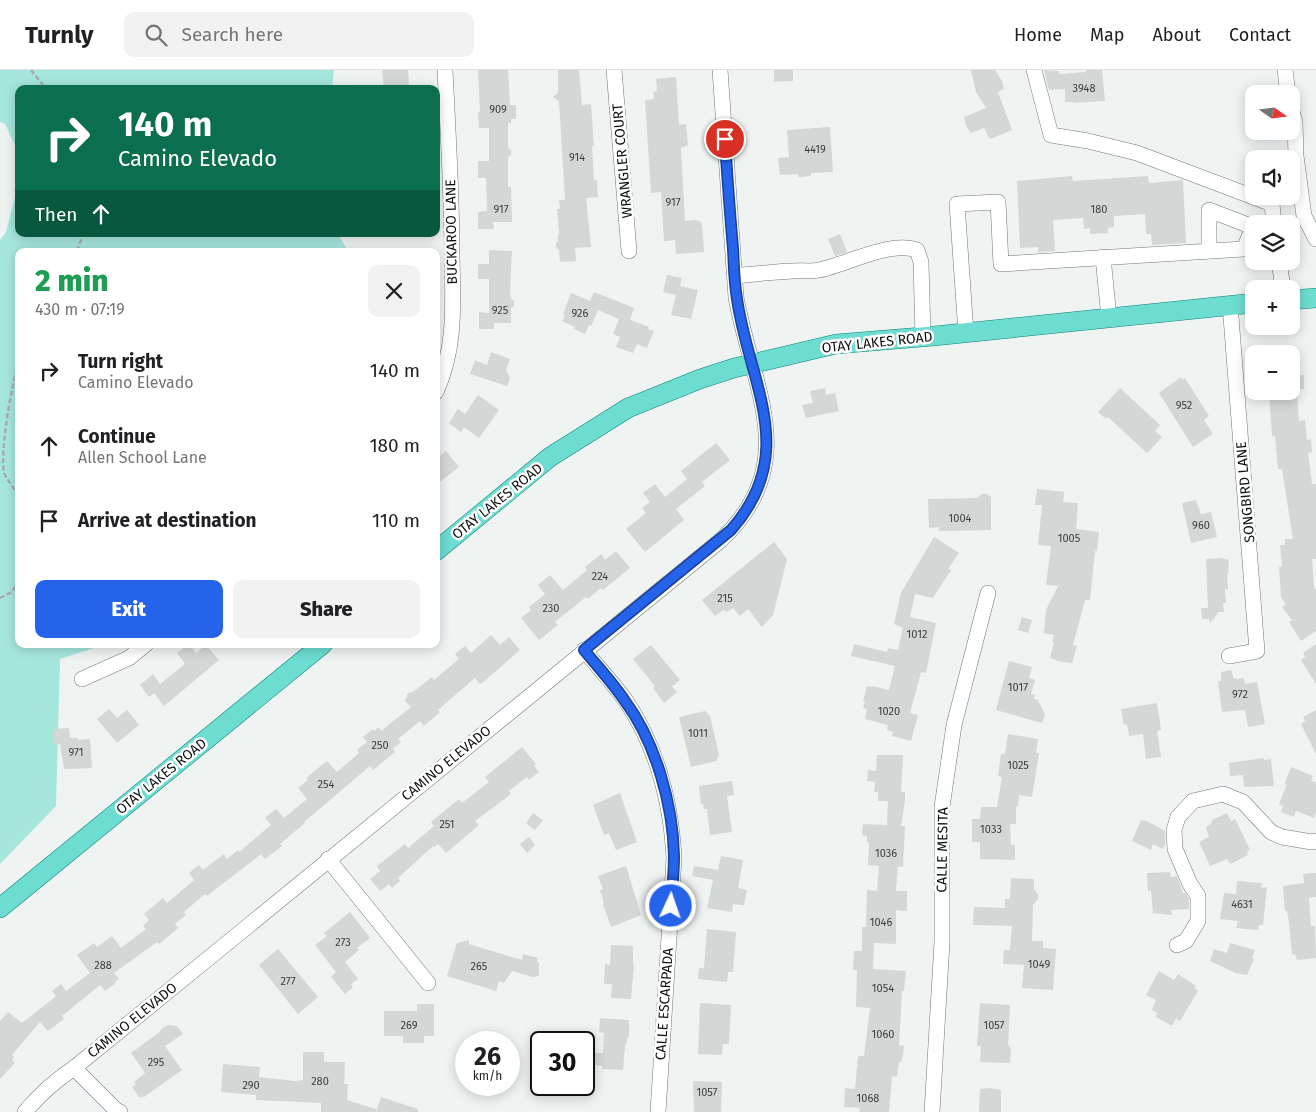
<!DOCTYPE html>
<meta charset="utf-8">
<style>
body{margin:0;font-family:"Fira Sans",sans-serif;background:#f2f2f2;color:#202124;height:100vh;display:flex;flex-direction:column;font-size:19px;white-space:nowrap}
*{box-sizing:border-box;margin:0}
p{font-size:16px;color:#757577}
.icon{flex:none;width:28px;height:28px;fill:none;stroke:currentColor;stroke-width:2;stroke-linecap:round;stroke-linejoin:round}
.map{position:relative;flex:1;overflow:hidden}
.drawer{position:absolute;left:15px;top:178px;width:425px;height:400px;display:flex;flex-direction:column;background:#fff;border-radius:10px;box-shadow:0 2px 12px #0003}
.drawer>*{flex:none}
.banner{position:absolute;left:15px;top:15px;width:425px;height:152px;border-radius:10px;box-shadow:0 2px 12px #0003;background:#0b6e4f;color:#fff;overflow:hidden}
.needle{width:32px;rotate:104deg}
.fabs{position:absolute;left:1245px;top:15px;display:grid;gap:10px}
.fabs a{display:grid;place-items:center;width:55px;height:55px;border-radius:10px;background:#fff;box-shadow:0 2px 12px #0003;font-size:25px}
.speed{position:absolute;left:455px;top:961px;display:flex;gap:10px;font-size:25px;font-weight:700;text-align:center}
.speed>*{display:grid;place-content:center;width:65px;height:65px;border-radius:50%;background:#fff;box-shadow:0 2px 12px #0003;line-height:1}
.speed small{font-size:12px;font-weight:400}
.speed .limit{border:2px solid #111;border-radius:8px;background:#fff;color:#111}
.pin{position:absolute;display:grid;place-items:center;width:42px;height:42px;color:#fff;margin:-21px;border:2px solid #fff;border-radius:50%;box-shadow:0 1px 5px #0007}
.me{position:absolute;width:55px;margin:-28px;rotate:3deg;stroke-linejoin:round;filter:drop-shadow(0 0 4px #0008)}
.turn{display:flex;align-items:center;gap:18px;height:105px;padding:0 20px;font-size:22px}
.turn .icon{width:65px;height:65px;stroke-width:2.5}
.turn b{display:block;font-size:35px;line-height:42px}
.then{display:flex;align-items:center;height:48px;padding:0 20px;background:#0003;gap:10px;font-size:19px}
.round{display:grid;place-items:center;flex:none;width:52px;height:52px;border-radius:10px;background:#f2f2f2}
.overview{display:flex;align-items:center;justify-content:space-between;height:85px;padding:0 20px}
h1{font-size:30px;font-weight:800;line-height:38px;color:#1e9e55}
.primary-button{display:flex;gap:10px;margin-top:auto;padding:10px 20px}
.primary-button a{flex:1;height:58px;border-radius:10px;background:#2563eb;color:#fff;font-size:20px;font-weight:800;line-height:58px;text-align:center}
.primary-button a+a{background:#f2f2f2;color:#202124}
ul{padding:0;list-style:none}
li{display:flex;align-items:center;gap:15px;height:75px;padding:0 20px}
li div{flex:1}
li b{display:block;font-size:19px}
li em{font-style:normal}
header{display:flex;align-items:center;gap:30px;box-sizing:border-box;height:70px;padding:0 25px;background:#fff;border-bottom:1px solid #e0e0e0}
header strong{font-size:24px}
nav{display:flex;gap:28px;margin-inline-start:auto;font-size:18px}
.search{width:350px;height:45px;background:#f2f2f2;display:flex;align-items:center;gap:12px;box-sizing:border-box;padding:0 18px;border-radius:10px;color:#757577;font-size:19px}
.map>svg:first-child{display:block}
.green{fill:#a6e7dd}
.building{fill:#d3d7d6}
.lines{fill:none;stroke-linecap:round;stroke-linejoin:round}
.minor-casing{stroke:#747877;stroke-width:16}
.major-casing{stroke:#0c8479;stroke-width:20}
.path{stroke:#a9acac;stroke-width:2.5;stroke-dasharray:5 2.5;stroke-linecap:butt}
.minor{stroke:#fff;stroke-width:15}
.major{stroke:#6ddcd1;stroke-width:19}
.route-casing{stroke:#184099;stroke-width:12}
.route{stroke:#2563eb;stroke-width:9}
.labels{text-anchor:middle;stroke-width:5;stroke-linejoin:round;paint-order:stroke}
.number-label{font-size:11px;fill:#3e4040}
.street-label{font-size:14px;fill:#0d0e0e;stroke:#fff}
</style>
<header>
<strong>Turnly</strong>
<div class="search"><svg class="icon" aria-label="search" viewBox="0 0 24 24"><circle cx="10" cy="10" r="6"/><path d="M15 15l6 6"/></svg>Search here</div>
<nav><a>Home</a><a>Map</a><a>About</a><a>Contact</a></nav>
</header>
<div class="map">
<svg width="1316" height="1042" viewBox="0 0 1316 1042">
<rect width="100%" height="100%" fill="#eff3f2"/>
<g class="green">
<path d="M0,0H334L332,19H19V83L5,54L0,52Z"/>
<path d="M19,112V164H338L348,181H19V574H106L60,589L56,736L0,794V170L6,162Z"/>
</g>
<g class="building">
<path d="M382,0H408L409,16L384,19Z"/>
<path d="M478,0H508L510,35H516V49H511V53H508V78L511,80V85L508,87V117H511L512,152H493L494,159H478V142L487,141L486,108H478V91H489V58H479L478,42H480Z"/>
<path d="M558,0H579L582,35L591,34L594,76H592L594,110H597L598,127L586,128L591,177L575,178L576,191L560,192L559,180L556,178V173L558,171V164L559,163L557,139H560L559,130H565L559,31L553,27L558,23Z"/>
<path d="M774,0H793V11L774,12Z"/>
<path d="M971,0H995L1002,11L1004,19L998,22L1012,60L990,69L984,58L971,63L966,56L964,47L986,38L976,22Z"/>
<path d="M1044,0L1059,1V4L1086,2V0H1102L1105,31L1073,33V32H1065V19L1049,20Z"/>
<path d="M676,7L679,55L686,54L688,75L681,78L685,151L695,150L700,151L702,154L704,182L676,184L675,170L664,171L661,122L651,123L645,30L654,29L653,22L657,21L656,9Z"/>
<path d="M830,57L833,102L811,103V106L798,107V104L780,105L778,88L789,87L787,60Z"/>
<path d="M1072,106L1073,111L1148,106L1149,113L1183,110L1186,173L1152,175L1151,164H1146L1145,144L1114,146V157L1108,158V163L1090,164V158L1084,159L1083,148L1053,150L1055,181L1038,182V177L1020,178L1017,111Z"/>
<path d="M840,164L847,182L835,186L828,169Z"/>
<path d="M489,180L512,181L510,222L511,229L514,231V236L511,238V253H494V259H479V242L489,243V209H478V194H489Z"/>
<path d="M667,205L682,208L680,216L698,220L691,249L671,245L676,225L663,222Z"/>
<path d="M594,222L634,238L630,250L649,257L648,259L654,261L647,278L637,274L633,283L616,277L620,267L613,264L619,249L598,240L591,256L589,255L585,264L574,259L575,257L562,251L565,245L563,244L571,223L590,231Z"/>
<path d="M491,282L510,289L506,300L510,308L507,316L470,304L475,290L487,295Z"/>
<path d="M1304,305V319H1291V306Z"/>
<path d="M1181,307L1182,310L1185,308L1209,346L1204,350L1213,364L1193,377L1159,323Z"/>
<path d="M825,318L826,325L835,323L839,341L806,348L802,335L813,333L810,321Z"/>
<path d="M1120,318L1160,355L1155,361L1162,367L1147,383L1108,347L1106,349L1098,342Z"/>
<path d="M1269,321H1297L1299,351L1305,350L1307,370L1311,369L1312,382L1308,383L1312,414H1316V489H1312L1314,517L1316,520V561L1301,571L1289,552L1292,550L1282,537L1286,534L1281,527L1279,497L1282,496L1280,475H1285V469H1293L1282,399H1278L1275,366H1272Z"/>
<path d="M478,325L499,340L479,368L464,357L461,362L449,353L458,339L465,344Z"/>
<path d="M716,373L730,390L702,412L705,416L676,439L684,450L645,482L626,459L646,443L642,438L650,432L643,423L655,414L665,427L687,409L681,401Z"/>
<path d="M446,381L459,397L436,415V389Z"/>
<path d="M1037,419L1064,422L1063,432L1078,433L1076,459L1099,462L1097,481H1095L1090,530H1085L1073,575L1077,576L1072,593L1061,592L1050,588L1054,572H1052L1054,565L1044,563L1046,540L1058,516L1046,515L1051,476L1038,475L1042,435H1035Z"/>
<path d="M982,424H987L991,427V460L938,461L940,457L929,458L928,429L977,428Z"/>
<path d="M1196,430L1201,444L1211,442L1217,467L1191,473L1182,433Z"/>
<path d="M934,467L959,483L948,499L951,500L933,528L915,524L910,547L936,553L926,603L921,602L910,643L918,645L911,671L892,666L893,662L887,660L888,655L865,649L867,639L863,638L865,631H863L867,616L872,617L873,616L889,620L895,596L851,586L854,574L887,582L888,578L898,580L903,558L894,554L901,523Z"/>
<path d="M774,472L787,489L773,545L762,557L748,539L740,546L733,538L727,542L723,540L715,546L702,530Z"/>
<path d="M616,481L630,498L603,520L601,518L588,529L586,527L555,552L558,555L539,570L521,548L531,540L529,537L545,524L538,515L550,505L563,520L587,500L585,497L601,484L605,490Z"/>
<path d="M1221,488L1229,490L1228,504H1227L1228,519H1225L1226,533H1223L1224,542H1219L1210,553L1209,549H1202L1201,538H1208L1206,489Z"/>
<path d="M1022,547L1032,550L1028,563L1018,560Z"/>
<path d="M491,565L500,575L509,567L520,580L482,613L480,614L475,608L438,640L440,642L424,656L420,651L398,669L401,672L393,678L395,682L373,700L370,696L304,752L305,753L280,774L282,776L265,789L261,784L207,826L205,824L184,842L186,845L175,854L178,858L159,874L157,872L114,903L119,909L115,912L116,913L105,921L100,915L62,946L64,949L48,961L40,952L12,985L14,987L12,990L15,993L0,1009V951L8,942L22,953L56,926L52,921L61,914L66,921L90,903L77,885L94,873L97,877L112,866L121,878L146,859L143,856L149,850L144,844L163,828L167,833L194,810L189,803L199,795L203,800L224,784L227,789L238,780L239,782L271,755L265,748L276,739L284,748L307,729L298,718L308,710L306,708L327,691L337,702L359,683L357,680L367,672L363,667L373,659L374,661L379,657L381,661L411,637L405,631L408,623L413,622L432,607L434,610L459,589L455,584L465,576L471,583Z"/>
<path d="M189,574L196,583L206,575L219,590L164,636L154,623L149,627L140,615L153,604L160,614L185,594L177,583Z"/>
<path d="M1316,574V614L1301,590L1305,587L1303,583Z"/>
<path d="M651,575L680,610L672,616L677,622L664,633L653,618L655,616L633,589Z"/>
<path d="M1009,591L1032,597L1029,608L1035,610L1031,624L1035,625L1034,629L1038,630L1045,644L1042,653L996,640Z"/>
<path d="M1231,600L1234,609L1244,608L1245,614L1257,612L1265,654L1248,657L1245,640L1222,642L1218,611H1221V602Z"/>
<path d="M1157,633L1161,660L1157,661L1161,687L1146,689L1143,664L1129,666L1127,654L1124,655L1121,639Z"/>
<path d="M109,639L117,648L127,640L139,655L117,673L97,649Z"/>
<path d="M1316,640V684L1301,654L1305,651L1303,647Z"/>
<path d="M705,641L710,646L719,685L716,691L691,697L679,647Z"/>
<path d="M69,658L70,668H78V670L90,669L92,698L64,699L60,674H54L53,659Z"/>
<path d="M1008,664L1038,669L1036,683H1039L1032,727L1019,725L1018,736H1016V754H1010L1011,775H1015V790L980,789V772H972V749H980L981,737H997L1002,707L998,706L1001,684H1005Z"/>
<path d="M522,677L536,694L534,696L539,702L529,710L527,707L509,721L511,724L475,751L479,755L446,783L438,774L434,777L433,776L398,808L400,811L392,818L389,814L380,821L370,809L380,801L377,796L405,774L408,778L434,756L431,752L459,729L462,733L489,712L485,707Z"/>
<path d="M877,685H903L901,722H905V731L901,756H905L903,797L898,796L896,821H907V841L896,840V874L874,873L873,899L906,901L904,921H902L899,975L904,976L903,985L901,992H899L897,1007L892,1006L889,1042H859L860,1038L844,1037L845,1018L855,1019L858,986H864L870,938L856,937L857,900H853L854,881H862V857H866L867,820L877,821L879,796L868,795L869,772H867V766L862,765L863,754L887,755L888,731H878V722H874L875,712L867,711L868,700L876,701Z"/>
<path d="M1264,688V690L1271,689L1274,716L1244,717L1243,705L1230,706L1229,693Z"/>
<path d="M1291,697L1313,706L1311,711L1316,712V742L1314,748L1296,741L1294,747L1281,742L1283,736L1279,734L1287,714L1284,715Z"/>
<path d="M732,711L734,725L727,726L732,762L710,765L707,739H704L703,734H701L699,716Z"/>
<path d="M620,723L637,772L616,780L609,763L604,765L593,735Z"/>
<path d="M533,743L543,750L535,760L526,753Z"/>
<path d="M1227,743L1231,751L1235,749L1250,780L1247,781L1248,785L1230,794L1227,789L1210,796L1199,772L1209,767L1206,757L1211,754L1212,750Z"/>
<path d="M1141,750L1144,751L1145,750L1165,761V774L1163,779L1153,774L1151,780L1132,771Z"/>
<path d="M529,767L535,775L527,783L520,774Z"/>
<path d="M721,786L743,790L738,818L747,820L744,835L733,834L732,842L707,838L713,810L692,806L694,796L718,800Z"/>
<path d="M626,796L641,845L611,857L603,834L604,833L600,820L603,819L598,806Z"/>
<path d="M1170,802L1171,807L1177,806L1183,823H1185L1189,829V839L1171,840L1172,845L1153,843L1151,821H1148L1147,803Z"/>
<path d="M1316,803V827L1309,828L1311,856H1315L1316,888L1297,890L1295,884L1292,885L1289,852L1287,841H1285L1283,816L1304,813L1303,804Z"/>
<path d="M1011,808L1034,809V819L1038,824V829L1033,835L1032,871H1043V878L1056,879L1053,920L1022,918L1024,895L1003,894L1004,880H1010L1012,856L973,855L974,837L1005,838V829H1010Z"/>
<path d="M1237,811L1262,813L1261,818L1267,817L1263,855H1259L1258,860L1236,858L1238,851L1220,849L1224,823L1236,824Z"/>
<path d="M350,842L370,868L357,878L359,880L345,892L358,909L351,914L353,917L345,924L331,907L336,902L315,875L327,866L324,863Z"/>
<path d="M707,859L736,862L733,902H728L727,912L698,909L699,898H704Z"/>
<path d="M469,870V874L522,890L523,884L538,888L537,892H539V906L533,907L512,901L504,913L499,911L496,921L447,906L457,873Z"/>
<path d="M1230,873L1255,880L1252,888L1254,889L1247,905L1236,903L1210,891L1214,879L1227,883Z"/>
<path d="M611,875L633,876V894H634L631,929L611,928L612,914H604L605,894L610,895Z"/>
<path d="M278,879L318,927L298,944L259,895Z"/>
<path d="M1159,901L1174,910L1178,904L1196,916L1194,918L1198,921L1180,951L1176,948L1172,956L1156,947L1157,943L1152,940L1156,930L1146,925Z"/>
<path d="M700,933L731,935L729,974H723L722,985L698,984Z"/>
<path d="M980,933L1010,935L1008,974L1011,979L1010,993L980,992L981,976H977Z"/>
<path d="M417,934H434V966H424V973H403V966H384V941H417Z"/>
<path d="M600,948L629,950V966L627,969L626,975H625L623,1000L602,999V996L593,995L594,983H603L604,963L599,962Z"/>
<path d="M167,955L177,956L183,964L165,976L182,1000L144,1027L143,1026L140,1028L132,1017L136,1015L134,1012L145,1003L131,983L161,961L160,960Z"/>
<path d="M303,982H324V992H345L344,1014H348L347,1030L376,1039V1042H321V1033L256,1030V1025L221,1022L223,994L260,997L259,1007L296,1011L303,1010Z"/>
<path d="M693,1011L722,1012L721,1042H694Z"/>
<path d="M990,1018L1001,1020V1042H979L980,1019Z"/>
<path d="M381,1027L418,1039V1042H376Z"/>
</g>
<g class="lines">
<defs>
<g id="minor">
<path d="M614,0L629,181"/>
<path d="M1034,0L1051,65L1088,71L1137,83L1272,134L1274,154"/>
<path d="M1285,0L1288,24"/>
<path d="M1291,38L1295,52L1296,86L1304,146L1316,169"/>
<path d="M1103,187L1109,248"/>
<path d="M1279,191L1283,219"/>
<path d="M735,206C754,204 773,202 792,201C801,200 811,202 819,200C846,195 890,170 917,180L921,192L923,267"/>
<path d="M966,263L957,134L998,132L1001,194L1244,179L1253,157L1209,140V181"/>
<path d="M436,322C456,278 453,235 452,187C452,125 448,62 445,0"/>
<path d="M584,580C598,597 613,613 626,631C657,677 671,733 674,788L658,1042"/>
<path d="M1229,586L1257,581L1230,234"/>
<path d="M82,609L129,588L146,574"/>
<path d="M328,789L428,913"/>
<path d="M1177,875L1186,871L1198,851V826L1190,814L1175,779L1174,760L1178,747L1193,731L1223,724L1243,732L1271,762L1282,767L1312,772L1316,771"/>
<path d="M74,998L116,1040L120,1042"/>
<path d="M25,1042C39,1025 56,1010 74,998L721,470C803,393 752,318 736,227L720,0"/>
<path d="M932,1042L942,872V737L954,655L988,523"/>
</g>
<g id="major">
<path d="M1291,230L1316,228"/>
<path d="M436,481L550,387L628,338L700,309L734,298L836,274L934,266L1254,233"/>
<path d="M0,838L323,574"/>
</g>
</defs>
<use href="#minor" class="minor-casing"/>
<use href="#major" class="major-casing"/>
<g class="path">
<path d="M31,0L46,19"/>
<path d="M77,181L83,164"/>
<path d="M19,292C11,317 0,380 4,403C8,411 14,418 19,426"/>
<path d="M0,528L12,522L19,511"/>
</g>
<use href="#minor" class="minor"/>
<use href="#major" class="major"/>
</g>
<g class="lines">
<defs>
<path id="route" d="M671,836C672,820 674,803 674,786C673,735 656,673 625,631C613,613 598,597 584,580L731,460C800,382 749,314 737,229C734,212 734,196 733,179C730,143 727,106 725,69"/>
</defs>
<use href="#route" class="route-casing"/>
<use href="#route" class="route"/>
</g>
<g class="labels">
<g class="number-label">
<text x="1084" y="22">3948</text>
<text x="498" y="43">909</text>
<text x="815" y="83">4419</text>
<text x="577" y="91">914</text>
<text x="673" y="136">917</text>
<text x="501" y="143">917</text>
<text x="1099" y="143">180</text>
<text x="500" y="244">925</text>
<text x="580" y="247">926</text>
<text x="1184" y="339">952</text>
<text x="960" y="452">1004</text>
<text x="1201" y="459">960</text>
<text x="1069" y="472">1005</text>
<text x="600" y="510">224</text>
<text x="725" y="532">215</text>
<text x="551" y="542">230</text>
<text x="917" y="568">1012</text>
<text x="1018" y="621">1017</text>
<text x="1240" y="628">972</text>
<text x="889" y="645">1020</text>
<text x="698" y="667">1011</text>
<text x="380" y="679">250</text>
<text x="76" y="686">971</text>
<text x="1018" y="699">1025</text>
<text x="326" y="718">254</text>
<text x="447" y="758">251</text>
<text x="991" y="763">1033</text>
<text x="886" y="787">1036</text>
<text x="1242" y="838">4631</text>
<text x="881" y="856">1046</text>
<text x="343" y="876">273</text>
<text x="1039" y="898">1049</text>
<text x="103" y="899">288</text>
<text x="479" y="900">265</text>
<text x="288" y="915">277</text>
<text x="883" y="922">1054</text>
<text x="409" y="959">269</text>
<text x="994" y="959">1057</text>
<text x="883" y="968">1060</text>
<text x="156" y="996">295</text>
<text x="320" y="1015">280</text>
<text x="251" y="1019">290</text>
<text x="707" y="1026">1057</text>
<text x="868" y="1032">1068</text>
</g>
<g class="street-label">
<text transform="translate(622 91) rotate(-95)" y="5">WRANGLER COURT</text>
<text transform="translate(451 162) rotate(-91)" y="5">BUCKAROO LANE</text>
<text transform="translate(877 272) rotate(-6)" y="5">OTAY LAKES ROAD</text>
<text transform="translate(1245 422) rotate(-95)" y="5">SONGBIRD LANE</text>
<text transform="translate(497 431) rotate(-39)" y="5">OTAY LAKES ROAD</text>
<text transform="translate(446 693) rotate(-39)" y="5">CAMINO ELEVADO</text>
<text transform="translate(161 706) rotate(-39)" y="5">OTAY LAKES ROAD</text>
<text transform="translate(942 780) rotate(-89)" y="5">CALLE MESITA</text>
<text transform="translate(664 934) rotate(-86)" y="5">CALLE ESCARPADA</text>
<text transform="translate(132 950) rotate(-39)" y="5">CAMINO ELEVADO</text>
</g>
</g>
</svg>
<div class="fabs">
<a><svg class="needle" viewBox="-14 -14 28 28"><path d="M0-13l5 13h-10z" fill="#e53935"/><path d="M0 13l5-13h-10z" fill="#757577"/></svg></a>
<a><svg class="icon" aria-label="sound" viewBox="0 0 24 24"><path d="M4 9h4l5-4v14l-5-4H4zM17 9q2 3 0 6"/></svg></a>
<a><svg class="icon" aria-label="layers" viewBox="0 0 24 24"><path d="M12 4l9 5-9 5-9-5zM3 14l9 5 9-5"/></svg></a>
<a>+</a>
<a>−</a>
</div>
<div class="speed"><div>26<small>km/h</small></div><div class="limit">30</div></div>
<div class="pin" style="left:725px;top:69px;background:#d93025"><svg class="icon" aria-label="arrive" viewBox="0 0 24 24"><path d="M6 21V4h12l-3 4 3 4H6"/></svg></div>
<svg class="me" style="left:671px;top:836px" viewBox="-20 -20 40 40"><circle r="17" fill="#2563eb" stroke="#fff" stroke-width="3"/><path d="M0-11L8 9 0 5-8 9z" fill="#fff"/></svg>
<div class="banner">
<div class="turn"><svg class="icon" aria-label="right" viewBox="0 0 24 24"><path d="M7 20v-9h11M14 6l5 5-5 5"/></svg><div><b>140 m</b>Camino Elevado</div></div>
<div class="then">Then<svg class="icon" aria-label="ahead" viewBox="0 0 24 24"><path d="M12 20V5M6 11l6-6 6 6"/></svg></div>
</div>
<section class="drawer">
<div class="overview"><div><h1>2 min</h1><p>430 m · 07:19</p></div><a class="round"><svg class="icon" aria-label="close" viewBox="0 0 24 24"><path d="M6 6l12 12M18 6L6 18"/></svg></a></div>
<ul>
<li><svg class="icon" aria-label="right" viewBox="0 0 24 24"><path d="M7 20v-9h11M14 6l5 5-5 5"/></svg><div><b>Turn right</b><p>Camino Elevado</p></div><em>140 m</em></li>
<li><svg class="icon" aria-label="ahead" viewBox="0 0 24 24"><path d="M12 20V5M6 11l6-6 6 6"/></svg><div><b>Continue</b><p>Allen School Lane</p></div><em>180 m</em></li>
<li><svg class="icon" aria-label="arrive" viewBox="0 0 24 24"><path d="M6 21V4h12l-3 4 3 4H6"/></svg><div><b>Arrive at destination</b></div><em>110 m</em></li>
</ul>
<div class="primary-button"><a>Exit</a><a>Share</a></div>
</section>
</div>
